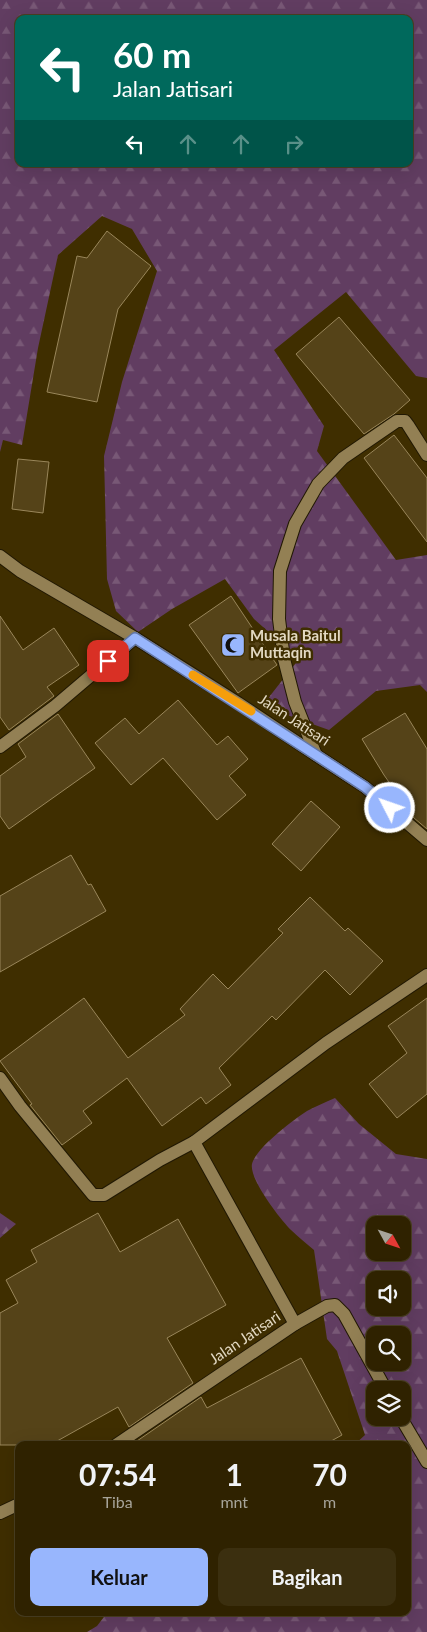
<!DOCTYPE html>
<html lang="id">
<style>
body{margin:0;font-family:Lato,sans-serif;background:#3b2f0f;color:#f1f3f6;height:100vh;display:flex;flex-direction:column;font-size:19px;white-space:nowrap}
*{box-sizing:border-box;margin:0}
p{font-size:16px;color:#a7a499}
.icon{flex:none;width:28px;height:28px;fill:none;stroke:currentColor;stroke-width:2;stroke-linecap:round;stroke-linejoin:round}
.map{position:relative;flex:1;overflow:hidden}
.sheet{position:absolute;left:15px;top:1441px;width:396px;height:175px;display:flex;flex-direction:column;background:#2f2200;border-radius:10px;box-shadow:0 5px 20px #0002,0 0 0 1px #4a3f22}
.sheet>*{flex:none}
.hud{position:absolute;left:15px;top:15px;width:398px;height:152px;border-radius:10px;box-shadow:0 5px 20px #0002,0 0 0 1px #4a3f22;background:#00695c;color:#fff;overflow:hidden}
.needle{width:32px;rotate:130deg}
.controls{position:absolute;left:366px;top:1216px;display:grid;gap:10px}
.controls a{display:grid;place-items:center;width:45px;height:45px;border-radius:10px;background:#2f2200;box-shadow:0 5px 20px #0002,0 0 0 1px #4a3f22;font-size:25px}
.pin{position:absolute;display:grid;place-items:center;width:42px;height:42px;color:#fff;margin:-21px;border-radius:10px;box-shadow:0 2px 8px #0006}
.me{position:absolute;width:55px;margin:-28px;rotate:311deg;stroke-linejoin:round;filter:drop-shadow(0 0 4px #0008)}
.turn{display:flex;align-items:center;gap:18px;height:105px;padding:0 15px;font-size:22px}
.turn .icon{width:65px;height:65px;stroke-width:2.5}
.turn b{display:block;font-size:35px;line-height:42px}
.lanes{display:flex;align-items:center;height:48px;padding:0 15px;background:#0003;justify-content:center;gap:25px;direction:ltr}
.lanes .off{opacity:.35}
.eta{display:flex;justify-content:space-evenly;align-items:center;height:85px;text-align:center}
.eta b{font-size:30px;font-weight:700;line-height:35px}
.primary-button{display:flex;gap:10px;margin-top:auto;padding:10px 15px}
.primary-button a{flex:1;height:58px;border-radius:10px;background:#98b6fd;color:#111;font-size:20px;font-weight:700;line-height:58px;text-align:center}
.primary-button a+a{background:#3b2f0f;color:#f1f3f6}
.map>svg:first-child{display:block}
.forest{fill:url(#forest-firs);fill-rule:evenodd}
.building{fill:#554318;stroke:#99865a}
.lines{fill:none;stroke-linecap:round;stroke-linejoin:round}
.minor-casing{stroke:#211803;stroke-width:14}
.minor{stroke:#938054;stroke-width:12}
.route-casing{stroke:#6376a4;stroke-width:12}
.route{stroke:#98b6fd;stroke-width:9}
.slow{stroke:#f59e0b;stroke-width:9}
.labels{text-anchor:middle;stroke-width:5;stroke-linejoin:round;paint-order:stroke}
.poi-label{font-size:15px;font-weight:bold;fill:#e3d9c2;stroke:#3f2e00;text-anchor:start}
.street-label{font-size:15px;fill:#e3d9c2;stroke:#3f2e00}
</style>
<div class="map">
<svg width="427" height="1632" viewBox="0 0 427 1632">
<defs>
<pattern id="forest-firs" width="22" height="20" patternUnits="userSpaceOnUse" patternTransform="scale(1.25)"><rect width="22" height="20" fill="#613d61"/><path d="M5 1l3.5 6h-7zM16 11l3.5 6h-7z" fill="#785876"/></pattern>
</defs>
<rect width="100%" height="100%" fill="#3f2e00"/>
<g class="forest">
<path d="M0,0H427V378L416,376L346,292L274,350L324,426L317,451L396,560L427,555V692L420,685L376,691L329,730L262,706L299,659L254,619L225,579L172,609L138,632L116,611L107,579L104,456L122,382L157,271L132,229L102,216L58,255L38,348L22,445L3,440L0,452ZM19,19H409V164H19Z"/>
<path d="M335,1098L359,1124L396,1154L427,1159V1632H87L97,1626L107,1613L408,1612V1445H354L365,1435L337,1351L327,1339L314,1250C306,1243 298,1237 291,1230C280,1219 249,1179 252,1164C256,1148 293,1120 307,1111C316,1106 326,1102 335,1098ZM375,1225H402V1252H375ZM375,1280H402V1308H375ZM375,1335H402V1362H375ZM375,1390H402V1418H375Z"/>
<path d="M0,1213L16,1224L0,1238Z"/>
</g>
<g class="building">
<path d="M107,231L151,266L118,309L97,402L47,392L77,256L87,258Z"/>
<path d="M339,317L410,400L394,414L364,434L296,354Z"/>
<path d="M394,435L427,478V542L364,458Z"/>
<path d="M18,459L49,462L43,513L12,509Z"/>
<path d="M231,596L277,665L238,693L189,625Z"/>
<path d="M0,616L23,650L54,628L79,665L47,687L54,696L9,730L0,717Z"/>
<path d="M178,700L217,745L228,736L248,759L229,776L246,795L217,820L163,758L131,785L95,743L125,718L139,734Z"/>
<path d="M405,713L427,749V829L414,818L384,775L362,739Z"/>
<path d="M58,714L95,768L9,829L0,816V776L26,757L18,744Z"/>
<path d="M311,801L340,827L301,871L272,844Z"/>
<path d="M71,855L88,885L91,884L106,911L0,972V896Z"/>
<path d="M310,897L345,931L348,928L383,961L350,995L325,970L276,1020L272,1016L219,1068L231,1085L206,1104L201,1097L162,1126L127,1078L83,1111L92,1123L62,1145L30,1105L32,1104L0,1061L84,998L128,1058L185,1015L180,1009L213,974L228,989L283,933L278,929Z"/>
<path d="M427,998V1094L397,1118L369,1084L407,1053L388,1026Z"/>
<path d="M98,1213L120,1252L178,1219L226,1305L167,1338L193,1383L129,1427L118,1407L50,1445H0V1313L18,1303L6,1280L37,1262L31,1250Z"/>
<path d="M301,1358L342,1435L324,1445H139L137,1441L201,1397L207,1408Z"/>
</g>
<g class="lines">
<defs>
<g id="minor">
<path d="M0,556L20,571L135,638L238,703L316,755L365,787L427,840"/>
<path d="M0,747L55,706L135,638"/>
<path d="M316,755L295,702L284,659L279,619L280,571L295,524L318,484L343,458L397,421H405L408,425L427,455"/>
<path d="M0,1078L20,1106L93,1195H104L160,1160L194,1142"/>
<path d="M295,1324L327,1306L335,1305L344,1314L386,1390"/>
<path d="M401,1418L427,1462"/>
<path d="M116,1445L295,1324L194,1142L326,1043L427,975"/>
<path d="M0,1513L19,1504"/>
</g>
</defs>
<use href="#minor" class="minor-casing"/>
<use href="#minor" class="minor"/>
</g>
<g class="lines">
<defs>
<path id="route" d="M108,661L135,638L316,755L365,787L390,808"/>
</defs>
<use href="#route" class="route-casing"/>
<use href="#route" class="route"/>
<path class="slow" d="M193,675L251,711"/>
</g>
<defs>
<symbol id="mosque-square" viewBox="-11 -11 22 22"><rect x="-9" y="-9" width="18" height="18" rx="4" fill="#98b6fd" stroke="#3f2e00"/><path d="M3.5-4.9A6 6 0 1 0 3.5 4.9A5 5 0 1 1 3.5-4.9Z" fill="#111"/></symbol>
</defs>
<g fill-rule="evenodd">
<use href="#mosque-square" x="219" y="631" width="28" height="28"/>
</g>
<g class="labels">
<g class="poi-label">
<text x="250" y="641">Musala Baitul<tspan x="250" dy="17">Muttaqin</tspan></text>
</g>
<g class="street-label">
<text transform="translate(294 720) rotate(33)" y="5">Jalan Jatisari</text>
<text transform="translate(245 1338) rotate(-34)" y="5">Jalan Jatisari</text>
</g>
</g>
</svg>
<div class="controls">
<a><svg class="needle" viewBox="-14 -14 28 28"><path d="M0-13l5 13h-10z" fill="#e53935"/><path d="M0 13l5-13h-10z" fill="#a7a499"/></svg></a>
<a><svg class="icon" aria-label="sound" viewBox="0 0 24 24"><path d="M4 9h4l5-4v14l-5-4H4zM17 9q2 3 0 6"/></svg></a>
<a><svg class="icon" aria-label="search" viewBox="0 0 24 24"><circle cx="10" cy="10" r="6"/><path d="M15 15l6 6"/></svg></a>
<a><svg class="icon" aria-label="layers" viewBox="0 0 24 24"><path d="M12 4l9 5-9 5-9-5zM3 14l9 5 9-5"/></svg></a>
</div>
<div class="pin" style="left:108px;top:661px;background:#d93025"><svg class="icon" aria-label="arrive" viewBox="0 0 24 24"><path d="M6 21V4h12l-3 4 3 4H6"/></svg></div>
<svg class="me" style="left:390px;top:808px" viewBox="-20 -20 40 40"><circle r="17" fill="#98b6fd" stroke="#fff" stroke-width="3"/><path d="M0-11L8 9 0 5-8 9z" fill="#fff"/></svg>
<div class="hud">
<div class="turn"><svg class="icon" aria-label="left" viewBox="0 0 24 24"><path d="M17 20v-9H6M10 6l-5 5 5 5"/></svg><div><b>60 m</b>Jalan Jatisari</div></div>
<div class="lanes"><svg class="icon" aria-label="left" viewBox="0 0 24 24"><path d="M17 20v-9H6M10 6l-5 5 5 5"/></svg><svg class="icon off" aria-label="ahead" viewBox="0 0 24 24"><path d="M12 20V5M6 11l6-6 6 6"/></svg><svg class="icon off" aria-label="ahead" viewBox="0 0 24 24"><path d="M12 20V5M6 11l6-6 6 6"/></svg><svg class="icon off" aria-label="right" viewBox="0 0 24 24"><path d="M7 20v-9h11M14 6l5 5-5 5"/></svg></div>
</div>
<section class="sheet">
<div class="eta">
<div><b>07:54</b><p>Tiba</p></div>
<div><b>1</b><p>mnt</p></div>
<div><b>70</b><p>m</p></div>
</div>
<div class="primary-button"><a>Keluar</a><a>Bagikan</a></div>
</section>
</div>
